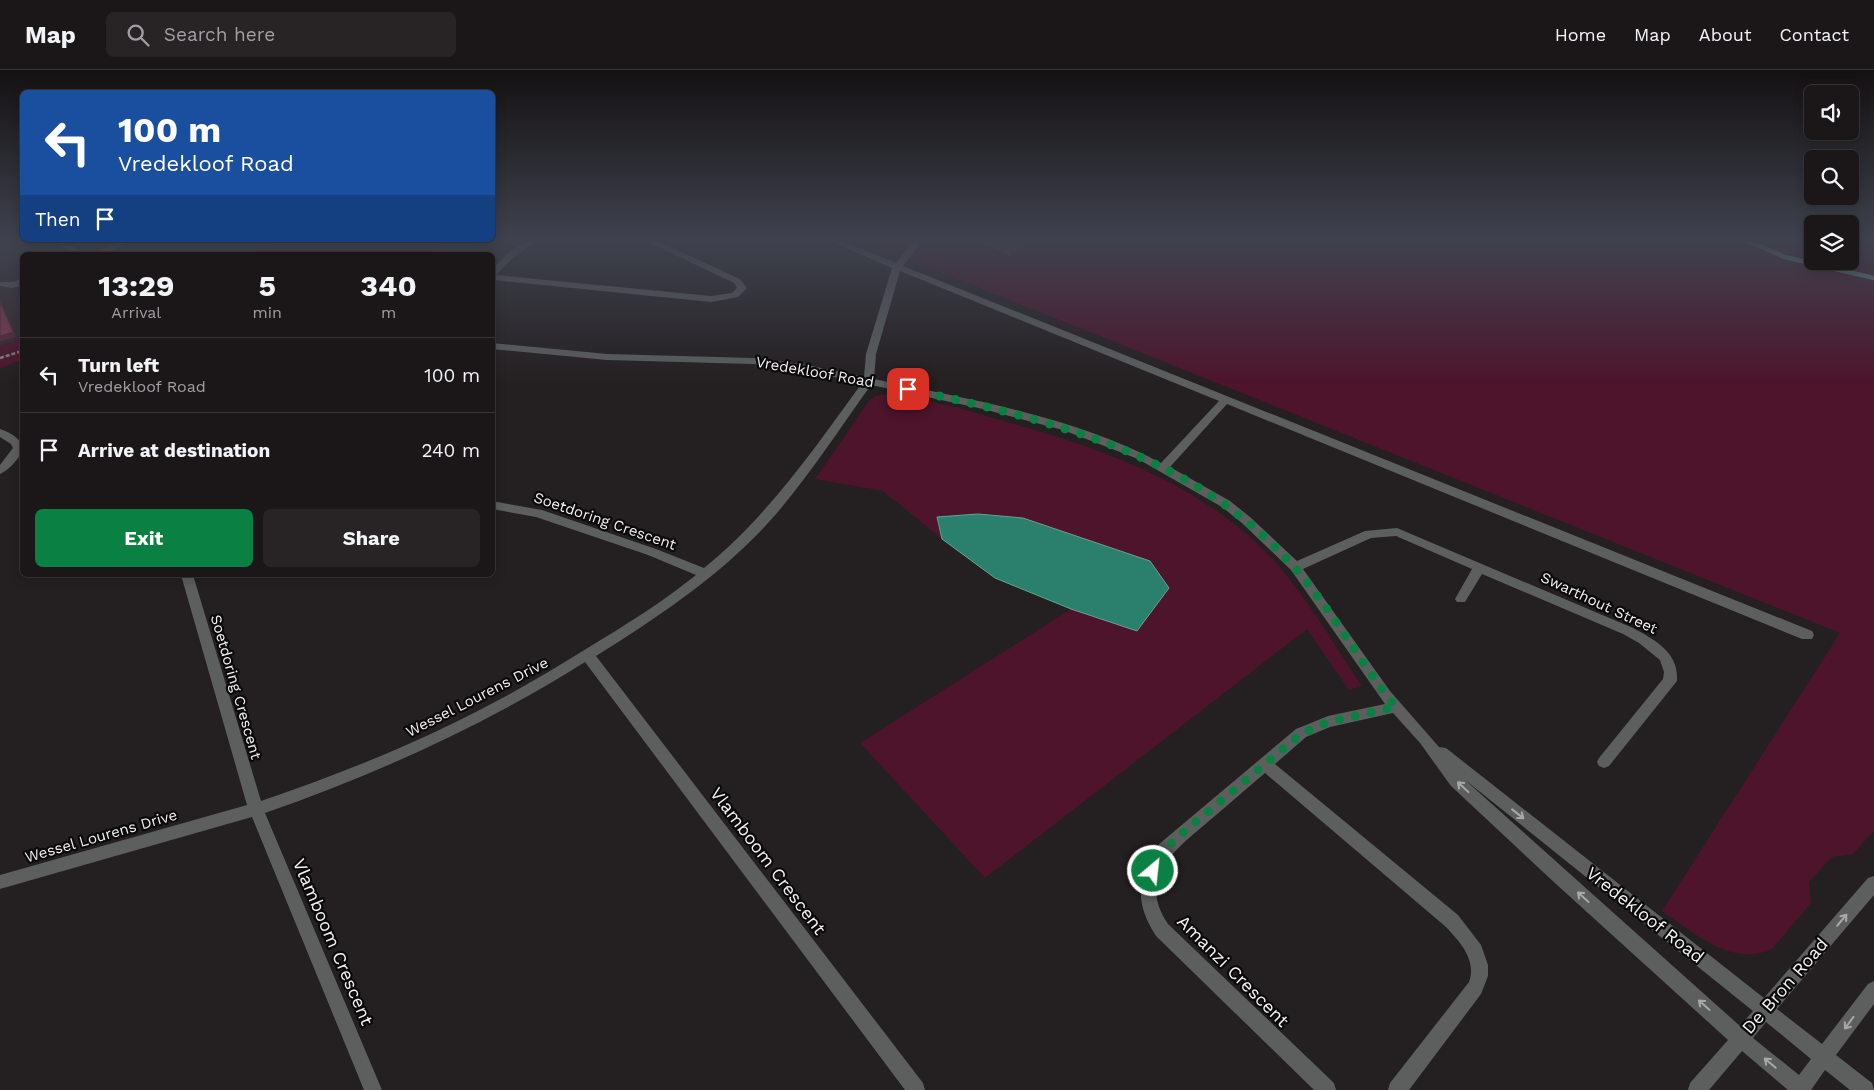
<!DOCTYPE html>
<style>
body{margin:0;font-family:"Work Sans",sans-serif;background:#282425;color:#f1f3f6;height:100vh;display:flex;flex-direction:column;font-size:19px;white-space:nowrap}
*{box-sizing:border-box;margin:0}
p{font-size:16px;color:#a09fa2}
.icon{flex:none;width:28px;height:28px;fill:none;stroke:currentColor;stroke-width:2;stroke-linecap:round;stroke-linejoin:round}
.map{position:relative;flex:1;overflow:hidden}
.side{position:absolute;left:20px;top:182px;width:475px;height:325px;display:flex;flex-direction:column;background:#1b1718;border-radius:8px;box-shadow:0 2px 12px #0003,0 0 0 1px #393637}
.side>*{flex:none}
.guide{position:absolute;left:20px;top:20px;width:475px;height:152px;border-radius:8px;box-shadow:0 2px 12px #0003,0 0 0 1px #393637;background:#1a4fa0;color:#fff;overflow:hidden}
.fabs{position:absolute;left:1804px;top:15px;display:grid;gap:10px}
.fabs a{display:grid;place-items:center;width:55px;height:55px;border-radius:8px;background:#1b1718;box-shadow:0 2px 12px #0003,0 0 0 1px #393637;font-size:25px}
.pin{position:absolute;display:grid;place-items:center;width:42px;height:42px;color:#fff;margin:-21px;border-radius:10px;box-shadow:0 2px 8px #0006}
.me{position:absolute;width:55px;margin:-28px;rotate:28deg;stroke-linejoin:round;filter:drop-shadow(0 0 4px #0008)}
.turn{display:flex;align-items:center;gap:18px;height:105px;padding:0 15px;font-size:22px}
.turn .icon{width:65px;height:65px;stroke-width:2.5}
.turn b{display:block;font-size:35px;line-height:42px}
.then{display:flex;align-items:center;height:48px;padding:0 15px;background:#0003;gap:10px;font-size:19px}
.eta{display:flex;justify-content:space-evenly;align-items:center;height:85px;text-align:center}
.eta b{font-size:30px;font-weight:700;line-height:35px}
.cta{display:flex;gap:10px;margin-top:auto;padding:10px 15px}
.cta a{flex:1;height:58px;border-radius:8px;background:#0b8043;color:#fff;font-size:20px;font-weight:700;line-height:58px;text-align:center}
.cta a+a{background:#282425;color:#f1f3f6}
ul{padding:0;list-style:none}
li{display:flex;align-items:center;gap:15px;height:75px;padding:0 15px;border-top:1px solid #393637}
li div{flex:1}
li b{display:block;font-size:19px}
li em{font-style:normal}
header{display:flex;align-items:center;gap:30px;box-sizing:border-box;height:70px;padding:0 25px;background:#1b1718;border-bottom:1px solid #393637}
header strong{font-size:24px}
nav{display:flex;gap:28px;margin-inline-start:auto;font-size:18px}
.search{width:350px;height:45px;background:#282425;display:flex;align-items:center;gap:12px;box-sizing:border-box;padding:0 18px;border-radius:8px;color:#a09fa2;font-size:19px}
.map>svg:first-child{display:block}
.built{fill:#34292c}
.green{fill:#4d142c}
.water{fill:#2a806c;stroke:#67a294}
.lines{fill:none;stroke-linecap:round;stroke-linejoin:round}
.stream{stroke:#67a294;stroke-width:4.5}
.path{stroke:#888485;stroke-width:2.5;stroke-dasharray:4 2;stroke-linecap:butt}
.minor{fill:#5c5f5e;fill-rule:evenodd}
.wall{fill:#6f2e47}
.shaded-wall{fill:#5a263a}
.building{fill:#813653;stroke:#5a263a}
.oneway{stroke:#a8a8a8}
.route{stroke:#0b8043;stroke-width:9;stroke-dasharray:0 16.2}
.labels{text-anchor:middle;stroke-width:4.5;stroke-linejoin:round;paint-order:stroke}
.street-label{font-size:15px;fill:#f5f2f3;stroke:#0b0a0a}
.near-street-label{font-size:18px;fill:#f5f2f3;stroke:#0b0a0a}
</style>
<header>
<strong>Map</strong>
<div class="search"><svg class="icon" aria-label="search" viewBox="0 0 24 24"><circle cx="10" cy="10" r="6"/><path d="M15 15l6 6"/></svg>Search here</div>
<nav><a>Home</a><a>Map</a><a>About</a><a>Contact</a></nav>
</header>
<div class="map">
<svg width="1874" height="1020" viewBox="0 0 1874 1020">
<rect width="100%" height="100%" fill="#241f20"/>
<path class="built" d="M0,171H23L46,185H22V269L0,276Z"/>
<g class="green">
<path d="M274,171H441L427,185H242Z"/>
<path d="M863,171H1812V191H1850V171H1874V761L1853,784L1832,787L1809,812L1811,833L1772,879C1732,898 1693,862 1662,841L1840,563Z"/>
<path d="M22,269V290L0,298V276Z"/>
<path d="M886,324C924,328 963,339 1000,350C1101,378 1206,414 1278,495C1310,532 1335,576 1362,616L1349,620L1307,559L985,808L860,673L1071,539L1137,561L937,448L942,469L883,421L815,409L869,331L875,326Z"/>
</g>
<path class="water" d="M978,444L1023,448L1150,491L1169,518L1137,561L1071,539L995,508L942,469L937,447Z"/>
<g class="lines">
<path class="stream" d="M1748,171L1785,187L1874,208"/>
<path class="path" d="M0,288L22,281"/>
<g class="minor">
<path d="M54,171H65L86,185H76Z"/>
<path d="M121,171H133L102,185H90Z"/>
<path d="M526,171H536L514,187L496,205L711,226L732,223L737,218L734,213L646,171H658L740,209L747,218L738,227L711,232L492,210V199L508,183Z"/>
<path d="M830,171H842L896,193L913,171H922L903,196L1812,561L1814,565L1812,569H1802L1227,334L1170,397L1230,431L1250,447L1297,491L1365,461L1397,458L1633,558C1655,570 1679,582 1677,611L1609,696L1604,698L1599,696L1597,692L1599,688L1663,609L1664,602L1660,590L1639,573L1623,564L1482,504L1465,532H1457L1455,529L1472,499L1396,466L1371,468L1303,499L1390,621L1439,677L1446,678L1764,928L1868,808L1874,806V825L1777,939L1822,974L1868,914L1874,911V934L1836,985L1872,1013L1874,1020H1850L1825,1000L1811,1020H1788L1742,981L1709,1020H1688L1690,1013L1728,970L1556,814L1451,716L1420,673L1393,643L1330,657L1306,667L1275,694L1458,845L1481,875L1488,895V906L1481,924L1409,1020H1388L1390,1013L1469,912C1477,890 1460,872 1446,857L1265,703C1246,719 1228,735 1209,751C1176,779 1136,807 1168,854L1334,1013L1336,1020H1314L1156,866C1134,832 1137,808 1158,775L1296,659L1328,646L1385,634L1291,500L1242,453L1222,437L1138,389L1063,360L983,339L871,315C840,358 811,403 777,443C726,502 661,545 596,586L923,1013L925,1020H905L585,592C485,655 377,704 265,743L382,1020H364L252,747L0,819V805L247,735L181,505H193L261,731C340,704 418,673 491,634C524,617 555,598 586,579C624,556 661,533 696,505L648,485L536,447L492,439V431L542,440L656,479L704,498C768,446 814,379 862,313L802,300L753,294L607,290L492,279V273L607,284L753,288L802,294L864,307L866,284L892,198ZM900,201L1219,331L1161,393C1074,346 971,330 874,309L876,284ZM1464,709L1753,941L1740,956ZM1766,952L1811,989L1799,1005L1753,968Z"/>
<path d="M22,209V215L12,218L0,216V212H12Z"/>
<path d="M0,359C7,361 21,368 22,376C24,385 8,401 0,404V395L13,378L11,374L0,367Z"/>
</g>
</g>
<path class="wall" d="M976,171H1029V175L1010,186Z"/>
<g class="shaded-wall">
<path d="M1013,171H1029V175L1010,186V173Z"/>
<path d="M0,229L16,267L0,272Z"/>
</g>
<path class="building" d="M0,232L13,262L0,266Z"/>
<defs><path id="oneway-shaft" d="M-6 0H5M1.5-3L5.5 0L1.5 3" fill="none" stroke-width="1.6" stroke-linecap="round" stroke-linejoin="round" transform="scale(1.25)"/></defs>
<g class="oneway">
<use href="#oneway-shaft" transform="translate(1463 717) rotate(-137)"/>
<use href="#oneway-shaft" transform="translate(1518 744) rotate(38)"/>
<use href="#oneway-shaft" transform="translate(1583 827) rotate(-138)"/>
<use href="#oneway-shaft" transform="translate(1842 850) rotate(-50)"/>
<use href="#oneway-shaft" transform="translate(1704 935) rotate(-138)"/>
<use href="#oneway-shaft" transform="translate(1849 953) rotate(126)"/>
<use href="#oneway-shaft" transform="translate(1770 993) rotate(-140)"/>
</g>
<linearGradient id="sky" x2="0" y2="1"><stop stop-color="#141112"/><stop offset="0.54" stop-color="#3f424e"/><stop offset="1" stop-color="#3f424e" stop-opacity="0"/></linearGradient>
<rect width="1874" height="314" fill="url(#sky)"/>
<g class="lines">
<path class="route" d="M908,319C1049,350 1193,383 1293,496C1332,539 1359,592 1396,637L1328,652L1301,664L1174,770L1156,790L1153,801"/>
</g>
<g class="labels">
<g class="street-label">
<text transform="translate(815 302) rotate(10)" y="5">Vredekloof Road</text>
<text transform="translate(605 451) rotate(19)" y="5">Soetdoring Crescent</text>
<text transform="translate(1599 533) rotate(25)" y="5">Swarthout Street</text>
<text transform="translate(236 617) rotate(74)" y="5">Soetdoring Crescent</text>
<text transform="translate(477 627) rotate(-27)" y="5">Wessel Lourens Drive</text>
<text transform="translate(101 766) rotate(-16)" y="5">Wessel Lourens Drive</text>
</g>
<g class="near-street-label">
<text transform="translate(768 791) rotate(53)" y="6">Vlamboom Crescent</text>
<text transform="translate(1645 845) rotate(38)" y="6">Vredekloof Road</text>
<text transform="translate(333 872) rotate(67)" y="6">Vlamboom Crescent</text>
<text transform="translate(1233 901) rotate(45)" y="6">Amanzi Crescent</text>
<text transform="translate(1785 916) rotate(-49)" y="6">De Bron Road</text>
</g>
</g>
</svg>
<div class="fabs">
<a><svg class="icon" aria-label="sound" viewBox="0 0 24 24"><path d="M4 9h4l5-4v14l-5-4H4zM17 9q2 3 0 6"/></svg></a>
<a><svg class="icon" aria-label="search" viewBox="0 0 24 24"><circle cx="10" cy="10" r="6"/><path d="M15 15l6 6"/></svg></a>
<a><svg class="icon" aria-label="layers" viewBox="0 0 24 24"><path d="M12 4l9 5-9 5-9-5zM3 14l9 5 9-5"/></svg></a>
</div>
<div class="pin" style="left:908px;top:319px;background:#d93025"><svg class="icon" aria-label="arrive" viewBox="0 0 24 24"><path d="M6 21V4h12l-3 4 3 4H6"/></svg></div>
<svg class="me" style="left:1153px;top:801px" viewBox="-20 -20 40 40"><circle r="17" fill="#0b8043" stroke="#fff" stroke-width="3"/><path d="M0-11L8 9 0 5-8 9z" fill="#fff"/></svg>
<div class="guide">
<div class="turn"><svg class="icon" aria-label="left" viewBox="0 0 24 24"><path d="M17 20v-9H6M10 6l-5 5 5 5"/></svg><div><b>100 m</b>Vredekloof Road</div></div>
<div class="then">Then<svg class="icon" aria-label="arrive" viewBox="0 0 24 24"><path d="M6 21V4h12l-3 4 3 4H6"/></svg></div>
</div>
<section class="side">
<div class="eta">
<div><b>13:29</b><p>Arrival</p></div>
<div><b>5</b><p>min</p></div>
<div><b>340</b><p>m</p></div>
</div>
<ul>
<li><svg class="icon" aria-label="left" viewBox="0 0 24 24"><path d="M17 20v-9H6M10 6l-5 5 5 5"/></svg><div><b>Turn left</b><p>Vredekloof Road</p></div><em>100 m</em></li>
<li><svg class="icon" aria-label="arrive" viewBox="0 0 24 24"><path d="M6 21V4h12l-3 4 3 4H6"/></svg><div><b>Arrive at destination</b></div><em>240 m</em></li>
</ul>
<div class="cta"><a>Exit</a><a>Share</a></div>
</section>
</div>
